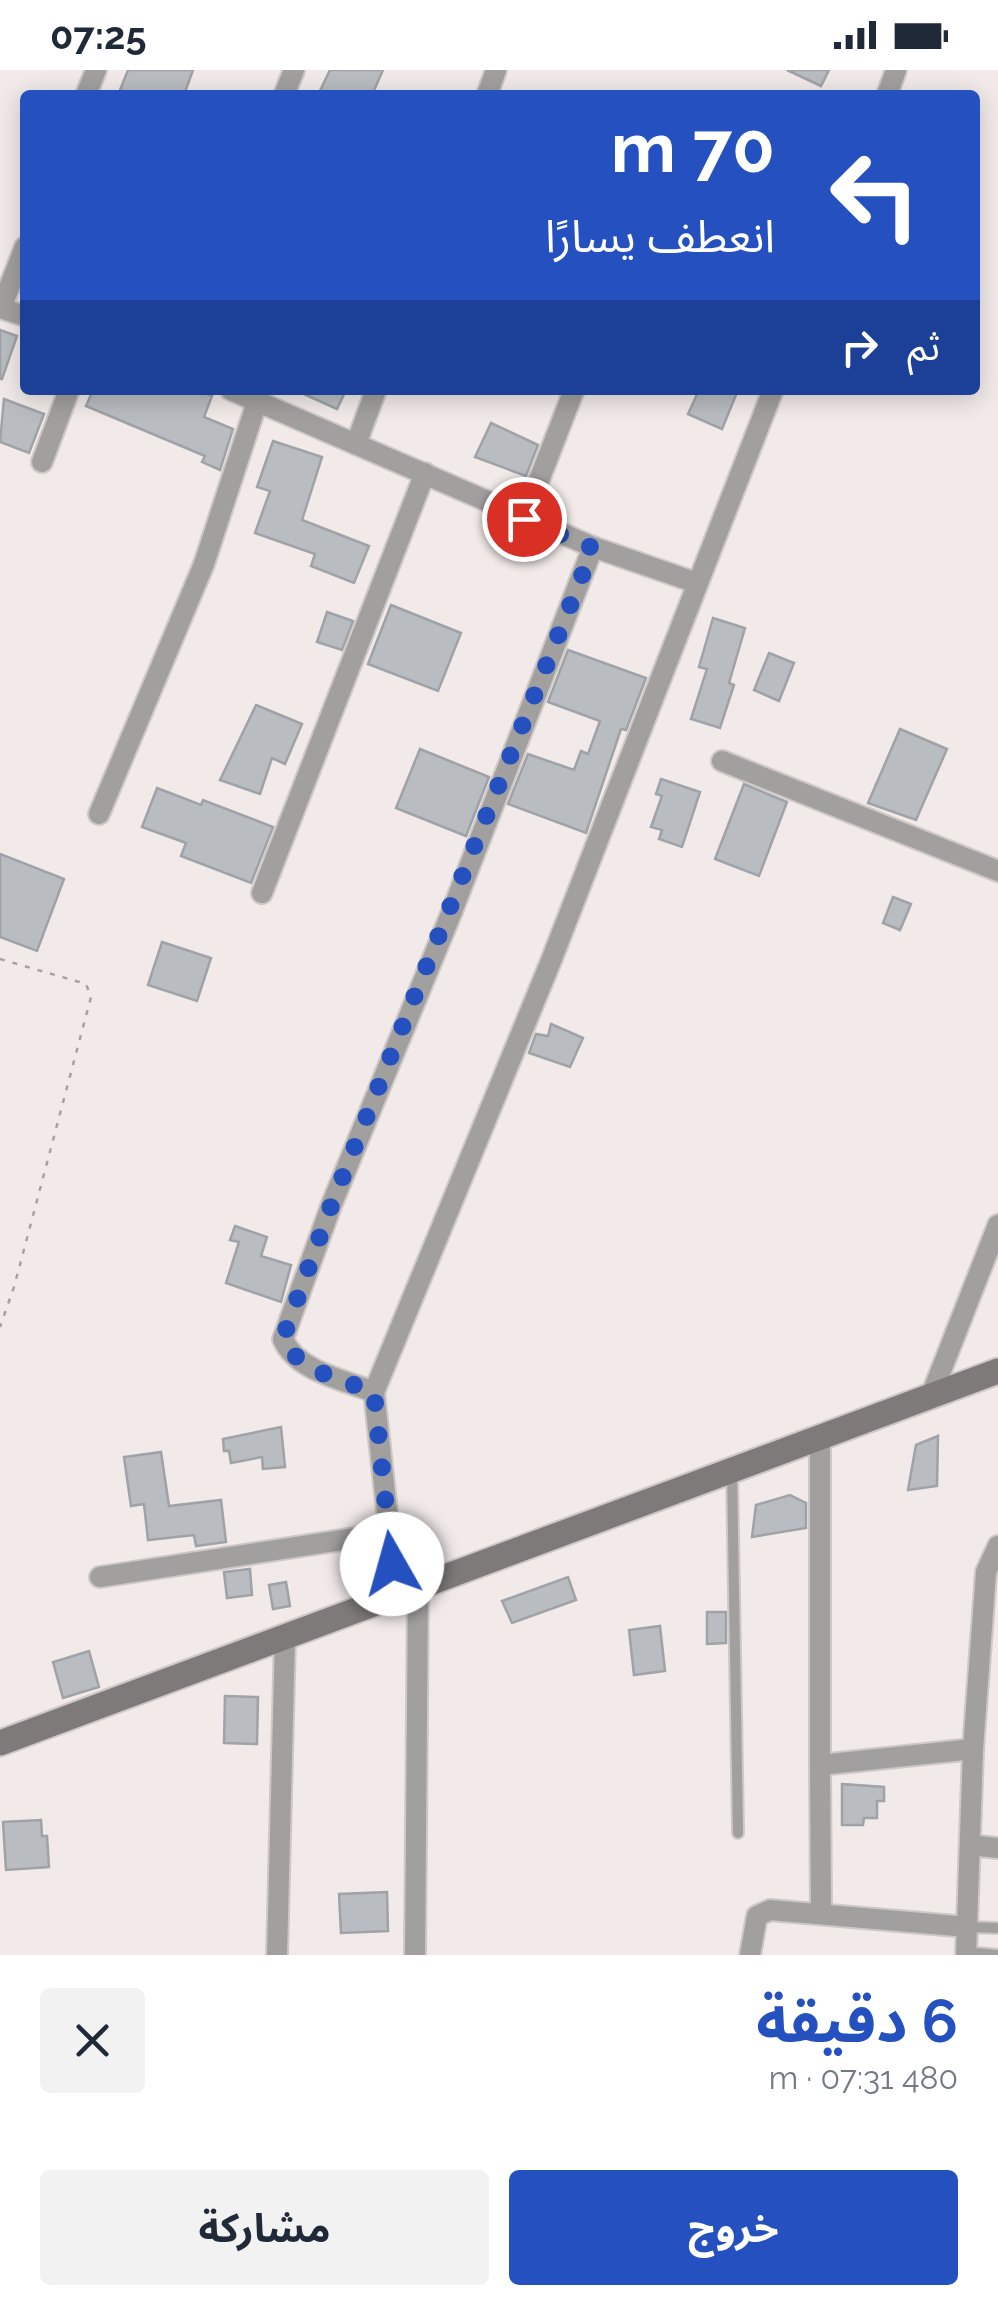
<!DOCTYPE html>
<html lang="ar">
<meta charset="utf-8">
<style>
body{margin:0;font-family:Raleway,"Noto Sans Arabic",sans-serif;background:#f2f2f3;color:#1f2937;direction:rtl;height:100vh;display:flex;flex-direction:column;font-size:38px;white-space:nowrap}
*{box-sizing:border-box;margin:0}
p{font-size:32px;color:#747a83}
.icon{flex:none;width:55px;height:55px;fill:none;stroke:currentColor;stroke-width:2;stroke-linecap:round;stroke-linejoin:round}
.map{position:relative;height:1885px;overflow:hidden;direction:ltr}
.panel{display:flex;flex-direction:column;background:#fff;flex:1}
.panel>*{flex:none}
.guide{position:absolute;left:20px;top:20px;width:960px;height:305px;border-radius:10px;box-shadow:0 5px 25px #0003;direction:rtl;background:#2451bf;color:#fff;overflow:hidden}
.pin{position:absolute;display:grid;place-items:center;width:85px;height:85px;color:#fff;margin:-42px;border:5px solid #fff;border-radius:50%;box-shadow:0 2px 10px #0007}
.me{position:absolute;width:110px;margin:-55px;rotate:353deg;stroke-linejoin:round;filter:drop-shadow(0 0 8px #0008)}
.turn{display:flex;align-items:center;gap:35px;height:210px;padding:0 40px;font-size:45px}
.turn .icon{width:130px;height:130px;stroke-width:2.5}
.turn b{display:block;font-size:70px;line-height:85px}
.then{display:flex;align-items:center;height:95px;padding:0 40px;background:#0003;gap:20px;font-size:38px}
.round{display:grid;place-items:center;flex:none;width:105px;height:105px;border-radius:10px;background:#f2f2f3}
.overview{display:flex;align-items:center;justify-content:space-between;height:170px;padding:0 40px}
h1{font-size:60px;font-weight:700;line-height:75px;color:#2451bf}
.button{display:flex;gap:20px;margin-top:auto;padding:20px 40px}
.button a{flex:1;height:115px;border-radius:10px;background:#2451bf;color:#fff;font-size:40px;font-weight:700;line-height:115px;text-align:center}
.button a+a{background:#f2f2f3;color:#1f2937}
.status{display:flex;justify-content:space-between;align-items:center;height:70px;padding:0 50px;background:#fff;direction:ltr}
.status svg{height:28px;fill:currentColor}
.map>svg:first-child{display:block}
.building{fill:#b9bcc1;stroke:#9fa2a7;stroke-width:2.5}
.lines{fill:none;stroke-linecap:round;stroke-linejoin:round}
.lane-casing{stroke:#cec8c7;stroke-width:14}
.street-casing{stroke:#cec8c7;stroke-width:24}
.secondary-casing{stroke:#cec8c7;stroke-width:29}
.path{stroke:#a7a1a0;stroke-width:2.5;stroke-dasharray:5 8;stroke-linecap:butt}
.lane{stroke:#a29f9f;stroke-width:10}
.street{stroke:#a29f9f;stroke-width:20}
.secondary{stroke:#7f7a7a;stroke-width:25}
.route{stroke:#2451bf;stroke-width:18;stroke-dasharray:0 32.4}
</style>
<div class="status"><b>07:25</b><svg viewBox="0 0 49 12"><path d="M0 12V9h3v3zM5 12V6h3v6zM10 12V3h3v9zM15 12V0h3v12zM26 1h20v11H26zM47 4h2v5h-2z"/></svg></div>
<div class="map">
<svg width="998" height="1885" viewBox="0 0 998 1885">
<rect width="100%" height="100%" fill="#f1eae9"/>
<g class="building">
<path d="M128,0H193L184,25H133L120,20Z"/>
<path d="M330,0H383L372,25H318Z"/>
<path d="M787,0H829L821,16Z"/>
<path d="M0,260L17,266L2,309H0Z"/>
<path d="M93,320H197L212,326L204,347L233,359L220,400L202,392L205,386L86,336Z"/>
<path d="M295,320H346L337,339Z"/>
<path d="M699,320H738L722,359L688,344Z"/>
<path d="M4,329L44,344L29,383L0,372Z"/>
<path d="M491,353L538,375L526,406L475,387Z"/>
<path d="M273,371L322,387L302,450L369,476L354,513L311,496L315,484L255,463L270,421L257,417Z"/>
<path d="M391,535L461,563L438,621L368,594Z"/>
<path d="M327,542L353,551L342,580L317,572Z"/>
<path d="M713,548L745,558L729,613L734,615L720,658L691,649L707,599L699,597Z"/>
<path d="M568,580L646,608L626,660L621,659L586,763L508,734L528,684L574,700L581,681L588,684L600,651L548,632Z"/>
<path d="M769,583L794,593L779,631L754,620Z"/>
<path d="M256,635L302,654L285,694L272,688L260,724L220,710Z"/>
<path d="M900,659L947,679L916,750L868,733Z"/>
<path d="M420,679L489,707L466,766L396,738Z"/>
<path d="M661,709L700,722L682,777L659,769L662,760L651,757L662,726L656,724Z"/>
<path d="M744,714L787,732L759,806L715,789Z"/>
<path d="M157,718L201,735L203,730L273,757L251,813L181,786L186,773L142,757Z"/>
<path d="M0,784L64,809L37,881L0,867Z"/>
<path d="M893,827L911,834L900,860L883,853Z"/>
<path d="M162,872L211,888L197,931L148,915Z"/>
<path d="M551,954L583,968L570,997L529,983L536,964L548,966Z"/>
<path d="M235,1156L267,1167L261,1186L291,1195L281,1232L226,1213L239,1172L230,1170Z"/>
<path d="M281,1357L285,1397L263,1399L262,1387L231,1393L229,1381H224L223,1369Z"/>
<path d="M938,1366L937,1416L908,1420L916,1375Z"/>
<path d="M161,1382L169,1436L221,1430L226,1472L196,1476L194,1465L148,1470L144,1434L131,1436L124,1387Z"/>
<path d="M790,1425L806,1433V1458L752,1467L756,1435Z"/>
<path d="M250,1499L252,1525L227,1528L224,1502Z"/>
<path d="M568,1507L576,1530L512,1553L502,1531Z"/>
<path d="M286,1512L290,1536L273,1539L269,1515Z"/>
<path d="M707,1542H726V1573L707,1574Z"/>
<path d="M660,1556L665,1601L634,1605L629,1560Z"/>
<path d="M89,1581L99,1617L63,1628L53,1592Z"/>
<path d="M225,1626L258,1627L257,1674L224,1673Z"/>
<path d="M842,1714L884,1717V1731H877V1748H864L863,1755H842Z"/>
<path d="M41,1750L42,1766H47L49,1797L6,1800L3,1752Z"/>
<path d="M387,1822L388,1861L341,1863L339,1824Z"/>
</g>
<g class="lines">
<defs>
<g id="lane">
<path d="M732,1402L738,1763"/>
<path d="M968,1857L998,1858"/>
<path d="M966,1882L998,1885"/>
</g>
<g id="street">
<path d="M86,25L96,0"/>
<path d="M284,25L294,0"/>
<path d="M487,25L496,0"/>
<path d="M887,25L896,0"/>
<path d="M0,238L25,246"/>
<path d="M1,238L25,177"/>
<path d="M231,320L593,477L697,513"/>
<path d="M356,374L376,320"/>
<path d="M42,392L69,320"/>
<path d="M524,449L574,320"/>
<path d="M722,691L998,801"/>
<path d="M99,744L204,494L257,332"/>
<path d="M262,823L425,403"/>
<path d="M374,1322L551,891L773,320"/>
<path d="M931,1326L998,1155"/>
<path d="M820,1368V1695"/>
<path d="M100,1507L387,1463"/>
<path d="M396,1525L374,1322C344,1310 296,1301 283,1269L331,1136L451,844L593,477"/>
<path d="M970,1775L998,1778"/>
<path d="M821,1844L820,1695L973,1679"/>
<path d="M277,1885L285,1566"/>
<path d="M415,1885L418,1517"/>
<path d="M750,1885L757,1846L770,1840L968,1857"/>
<path d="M966,1885L973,1679L986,1502L998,1476"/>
</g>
<path id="secondary" d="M0,1673L998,1301"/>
</defs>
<use href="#lane" class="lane-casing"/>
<use href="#street" class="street-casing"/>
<use href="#secondary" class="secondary-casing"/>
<path class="path" d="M0,889L86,914L91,927L14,1217L0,1257"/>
<use href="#lane" class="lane"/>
<use href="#street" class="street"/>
<use href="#secondary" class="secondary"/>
</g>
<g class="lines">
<path class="route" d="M392,1494L374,1322C344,1310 296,1301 283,1268L331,1136L593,478L524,449"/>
</g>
</svg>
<div class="pin" style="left:524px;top:449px;background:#d93025"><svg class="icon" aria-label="arrive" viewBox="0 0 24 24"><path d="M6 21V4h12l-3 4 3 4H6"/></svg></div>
<svg class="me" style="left:392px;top:1494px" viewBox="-20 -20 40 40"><circle r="19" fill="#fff"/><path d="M0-13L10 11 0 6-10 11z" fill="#2451bf"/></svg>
<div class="guide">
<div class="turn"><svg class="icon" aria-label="left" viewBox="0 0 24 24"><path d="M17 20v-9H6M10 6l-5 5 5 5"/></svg><div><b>70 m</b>انعطف يسارًا</div></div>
<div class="then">ثم<svg class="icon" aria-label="right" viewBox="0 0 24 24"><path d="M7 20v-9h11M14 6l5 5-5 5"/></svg></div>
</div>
</div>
<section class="panel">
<div class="overview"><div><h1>6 دقيقة</h1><p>480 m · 07:31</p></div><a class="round"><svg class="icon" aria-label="close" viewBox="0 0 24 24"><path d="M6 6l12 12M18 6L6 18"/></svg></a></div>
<div class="button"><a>خروج</a><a>مشاركة</a></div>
</section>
